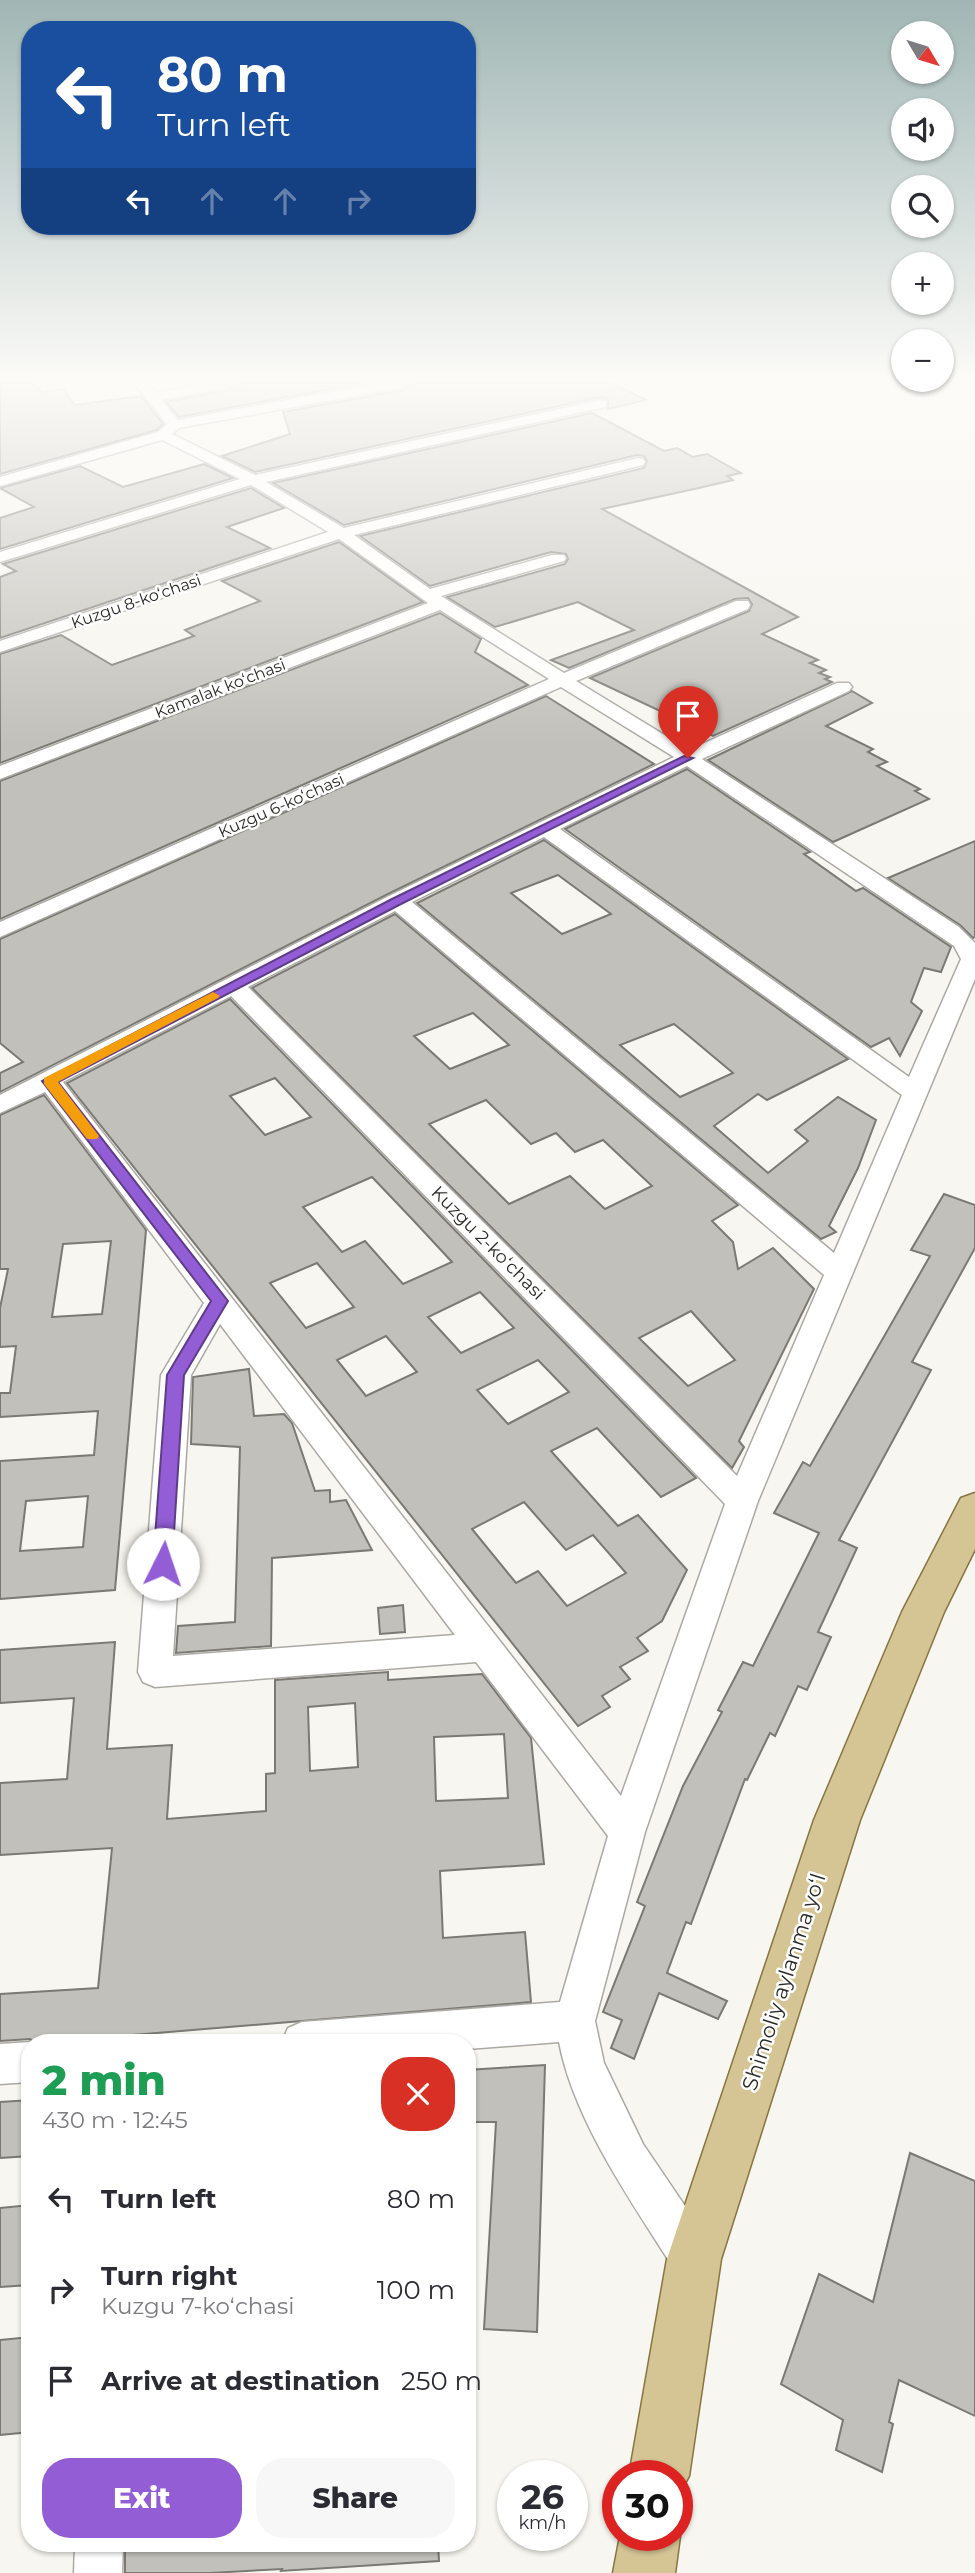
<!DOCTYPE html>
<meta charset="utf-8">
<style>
body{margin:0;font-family:Montserrat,sans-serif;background:#f7f7f7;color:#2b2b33;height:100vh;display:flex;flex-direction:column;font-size:26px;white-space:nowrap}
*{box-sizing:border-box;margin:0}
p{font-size:23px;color:#7c7c81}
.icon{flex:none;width:38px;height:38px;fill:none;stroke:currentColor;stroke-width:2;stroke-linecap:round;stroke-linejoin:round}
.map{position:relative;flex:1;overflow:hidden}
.panel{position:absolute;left:21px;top:2034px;width:455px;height:518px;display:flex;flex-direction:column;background:#fff;border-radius:28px;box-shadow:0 2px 5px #0004}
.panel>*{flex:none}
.top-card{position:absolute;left:21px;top:21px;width:455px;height:214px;border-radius:28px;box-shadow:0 2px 5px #0004;background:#1a4fa0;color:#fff;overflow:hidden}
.needle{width:46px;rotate:128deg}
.controls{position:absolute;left:891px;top:21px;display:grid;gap:14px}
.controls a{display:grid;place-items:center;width:63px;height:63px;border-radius:50%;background:#fff;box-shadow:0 2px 5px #0004;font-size:35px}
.speed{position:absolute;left:497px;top:2460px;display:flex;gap:14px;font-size:35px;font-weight:700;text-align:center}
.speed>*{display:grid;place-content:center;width:91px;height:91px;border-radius:50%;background:#fff;box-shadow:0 2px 5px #0004;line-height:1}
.speed small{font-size:18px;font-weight:400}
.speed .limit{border:10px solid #d22;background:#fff;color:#111}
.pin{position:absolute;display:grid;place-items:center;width:60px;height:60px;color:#fff;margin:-72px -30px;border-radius:50% 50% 50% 0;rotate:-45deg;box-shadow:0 0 7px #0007}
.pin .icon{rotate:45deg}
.me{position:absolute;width:77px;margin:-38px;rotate:4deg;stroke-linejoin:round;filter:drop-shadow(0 0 5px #0008)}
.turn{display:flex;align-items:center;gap:24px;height:147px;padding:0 21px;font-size:32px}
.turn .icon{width:91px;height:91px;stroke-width:2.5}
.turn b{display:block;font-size:49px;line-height:60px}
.lanes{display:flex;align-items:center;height:66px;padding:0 21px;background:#0003;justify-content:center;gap:35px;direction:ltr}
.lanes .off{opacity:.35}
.round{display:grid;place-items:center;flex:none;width:74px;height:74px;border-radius:28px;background:#f7f7f7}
.summary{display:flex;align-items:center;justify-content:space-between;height:119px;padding:0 21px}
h1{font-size:42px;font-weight:800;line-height:52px;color:#1e9e55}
.primary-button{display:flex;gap:14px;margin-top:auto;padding:14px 21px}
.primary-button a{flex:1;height:80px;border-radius:28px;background:#925dd5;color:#fff;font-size:28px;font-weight:800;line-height:80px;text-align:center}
.primary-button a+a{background:#f7f7f7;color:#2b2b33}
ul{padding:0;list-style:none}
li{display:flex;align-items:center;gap:21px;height:91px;padding:0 21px}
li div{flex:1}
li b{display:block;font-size:26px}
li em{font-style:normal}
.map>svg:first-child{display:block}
.building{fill:#c1c0ba;stroke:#7a7974;stroke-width:2;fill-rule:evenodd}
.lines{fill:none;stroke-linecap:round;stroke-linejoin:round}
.minor-casing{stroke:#aba9a4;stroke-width:3}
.major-casing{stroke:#877541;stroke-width:3}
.minor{fill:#fff;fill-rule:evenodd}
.major{fill:#d5c595;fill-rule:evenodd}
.route{fill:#925dd5;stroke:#5f3c8a;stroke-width:2}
.slow{fill:#f59e0b}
.labels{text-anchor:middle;stroke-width:5;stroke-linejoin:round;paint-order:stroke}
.far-street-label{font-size:16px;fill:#2a2a27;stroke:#fff}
.street-label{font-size:18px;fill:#2a2a27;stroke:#fff}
.near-street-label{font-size:21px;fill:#2a2a27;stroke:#fff}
</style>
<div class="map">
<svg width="975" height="2573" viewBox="0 0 975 2573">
<rect width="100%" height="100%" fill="#f8f6f0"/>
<g class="building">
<path d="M0,383H33L42,392L63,389L75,405L141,396L163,424L157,430L0,474Z"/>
<path d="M244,383H363L179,417L166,402L229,390Z"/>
<path d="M413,383H612L646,400L608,409V399L600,397L255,472L222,456L290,434L283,412L404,390Z"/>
<path d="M592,413L664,451L677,448L693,457L707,454L741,473L727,476L733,480L699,488L602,509L798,617L762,634L818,660L810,663L826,670L819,673L830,677L825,679L832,682L713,736L590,678L749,611L752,604L748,598L735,599L569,668L551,660L634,630L578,602L495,627L447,597L565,564L568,559L566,554L551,552L430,586L360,536L644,468L647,461L644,456L637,455L344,525L273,483Z"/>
<path d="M204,464L233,478L0,549V518L34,507L0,488L80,466L123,487Z"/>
<path d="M251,488L284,508L227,527L270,548L0,638V577L16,571L3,564Z"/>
<path d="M339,542L423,602L0,763V654L61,635L112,665L194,636L185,630L260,601L222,581Z"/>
<path d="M440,613L481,639L475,652L528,685L0,919V781Z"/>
<path d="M852,691L872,703L826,726L873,749L868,752L887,762L877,766L920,789L915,791L929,799L833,842L708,760Z"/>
<path d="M546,696L654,764L388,894L0,1092V1073L23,1062L0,1043V939Z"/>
<path d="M687,769L810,852L804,854L856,891L863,888L951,947L941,972L924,968L911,1002L922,1011L900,1056L889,1038L871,1047L565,829Z"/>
<path d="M544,840L848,1059L767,1100L758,1094L714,1126L768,1173L808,1141L795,1130L838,1097L876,1120L858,1168L829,1226L836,1232L821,1239L417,903ZM558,875L577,889L611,914L562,934L511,893ZM674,1024L690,1037L733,1073L680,1097L620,1045Z"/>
<path d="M975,841V937L973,938L960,925L888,878Z"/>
<path d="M395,914L738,1205L712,1221L733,1242L738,1269L773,1248L814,1289L739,1441L744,1447L732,1468L252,988ZM473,1013L509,1045L450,1069L414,1036ZM486,1100L531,1144L556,1133L575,1152L603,1140L652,1186L605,1209L570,1176L509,1204L429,1124ZM691,1311L735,1360L688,1386L639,1338Z"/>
<path d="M230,999L696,1478L661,1497L597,1428L551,1451L618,1526L638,1515L687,1570L662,1621L637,1638L648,1651L620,1667L630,1679L602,1696L610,1707L578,1726L67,1083ZM275,1078L311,1117L265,1135L230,1096ZM372,1177L413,1220L452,1262L403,1284L365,1241L342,1252L303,1207ZM317,1263L354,1307L306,1328L270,1283ZM480,1292L514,1328L461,1353L428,1317ZM386,1336L417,1372L366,1396L337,1360ZM538,1360L569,1392L508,1424L477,1390ZM524,1502L566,1550L593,1535L626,1573L567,1606L538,1571L516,1583L472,1529Z"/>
<path d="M44,1095L146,1230L115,1590L0,1599V1461L94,1455L98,1411L0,1417V1393H10L16,1346L0,1347V1308L8,1269H0V1115ZM111,1241L102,1314L52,1317L63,1244ZM88,1496L83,1547L20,1551L26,1501Z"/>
<path d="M944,1194L975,1205V1248L912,1362L931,1370L839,1540L857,1548L818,1632L831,1637L807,1690L798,1686L775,1736L770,1733L747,1780L745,1779L691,1924L686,1922L667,1973L727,2001L718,2019L659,1993L634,2059L611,2048L622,2020L603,2012L645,1906L637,1902L683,1786L722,1712L718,1710L743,1662L753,1666L819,1533L774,1513L803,1462L810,1466L930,1256L911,1250Z"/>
<path d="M249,1369L254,1416L284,1414L292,1423L315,1491L330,1490V1502L346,1500L372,1550L272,1558L271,1646L176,1653L178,1626L235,1622L240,1447L191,1444L193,1377Z"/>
<path d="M403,1605L405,1632L380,1634L378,1608Z"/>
<path d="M115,1642L107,1749L172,1745L167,1819L266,1811V1774L275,1773V1680L388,1672V1680L482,1674L531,1738L544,1864L440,1871L443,1938L525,1932L531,2002L48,2042H33L30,2039L0,2041V1994L98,1988L112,1848L0,1855V1783L67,1779L74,1698L0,1703V1650ZM355,1703L358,1767L310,1771L308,1707ZM504,1734L508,1798L436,1801L434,1737Z"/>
<path d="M545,2065L537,2332L484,2329L496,2122H467V2070Z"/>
<path d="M30,2100V2156L0,2158V2102Z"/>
<path d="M910,2153L975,2181V2416L899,2380L889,2422L893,2424L882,2472L836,2450L843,2420L781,2384L819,2274L873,2302Z"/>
<path d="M30,2205V2285L0,2287V2208Z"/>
<path d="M30,2337V2432L0,2435V2340Z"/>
<path d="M125,2543H438L439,2561L281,2571L282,2569L210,2573H125Z"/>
</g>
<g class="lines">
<defs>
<g id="minor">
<path d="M134,383H147L156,393L206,383H235L229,387L161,400L178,420L380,383H410L404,387L179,428L172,434L255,475L601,400L606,401V407L601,408L266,482L344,528L638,458L643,459L645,462L643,465L354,535L430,589L552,555H564L566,558L564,561L441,596L564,673L736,601H748L750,605L748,609L576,681L689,750L837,683H849L852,687L849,691L702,759L959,927L975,943V979L758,1501L645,1832L595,2021L604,2063L643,2144L710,2243L716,2259L710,2275L694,2281L678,2275C635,2207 574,2122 559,2042L467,2049V2042H282L288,2028L302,2022L560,2002L608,1836L476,1662L155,1687L143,1682L138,1672L161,1375L204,1303L45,1092L0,1113V1095L389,896L674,757L561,687L0,937V922L549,679L440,610L0,779V766L428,603L339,539L0,652V641L328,532L251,485L0,562V552L240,479L162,440L0,486V477L158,432L167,424ZM687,766L954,946L961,959L909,1077L560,829ZM544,837L902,1095L834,1253L412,902ZM395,911L824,1275L737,1476L248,987ZM231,996L725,1504L621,1796L63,1082ZM220,1324L455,1635L173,1656L191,1375Z"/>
<path d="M30,2042V2082L0,2084V2044Z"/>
<path d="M75,2543H123L122,2573H74Z"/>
</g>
<g id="major">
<path d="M975,1493V1549L944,1612L860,1820L721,2259L689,2476L677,2498V2476H629L667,2259L814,1820L902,1612L961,1498Z"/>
<path d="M677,2529L680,2536L675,2573H613L620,2536H677Z"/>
</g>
</defs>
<use href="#minor" class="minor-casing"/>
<use href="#major" class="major-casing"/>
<use href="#minor" class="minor"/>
<use href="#major" class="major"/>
</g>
<linearGradient id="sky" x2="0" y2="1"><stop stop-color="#a0b6b4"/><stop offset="0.51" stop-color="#fcfbf8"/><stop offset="1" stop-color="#fcfbf8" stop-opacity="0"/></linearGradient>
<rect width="975" height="744" fill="url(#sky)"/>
<path class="route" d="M684,756L693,758L401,904L58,1082L228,1301L184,1375L172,1564L169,1570L163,1572L156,1570L153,1564L167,1375L211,1301L42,1081L392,899Z"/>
<path class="slow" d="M213,992L220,996L218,998L58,1082L99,1136L97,1139H87L44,1084V1078Z"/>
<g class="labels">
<g class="far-street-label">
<text transform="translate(136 601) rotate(-19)" y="6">Kuzgu 8-koʻchasi</text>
<text transform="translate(220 688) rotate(-21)" y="6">Kamalak koʻchasi</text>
<text transform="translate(281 805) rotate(-24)" y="6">Kuzgu 6-koʻchasi</text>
</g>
<g class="street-label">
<text transform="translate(488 1243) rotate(45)" y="6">Kuzgu 2-koʻchasi</text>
</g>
<g class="near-street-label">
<text transform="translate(784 1982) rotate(-72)" y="7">Shimoliy aylanma yoʻl</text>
</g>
</g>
</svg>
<div class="controls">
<a><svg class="needle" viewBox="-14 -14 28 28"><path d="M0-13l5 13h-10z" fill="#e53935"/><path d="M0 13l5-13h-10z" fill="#7c7c81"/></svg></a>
<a><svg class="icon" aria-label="sound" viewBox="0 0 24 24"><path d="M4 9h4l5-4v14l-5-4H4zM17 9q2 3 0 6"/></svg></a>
<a><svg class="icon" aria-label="search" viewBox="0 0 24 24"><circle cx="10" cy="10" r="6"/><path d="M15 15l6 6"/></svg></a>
<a>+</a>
<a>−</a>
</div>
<div class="speed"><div>26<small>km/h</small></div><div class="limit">30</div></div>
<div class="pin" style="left:688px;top:758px;background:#d93025"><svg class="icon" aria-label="arrive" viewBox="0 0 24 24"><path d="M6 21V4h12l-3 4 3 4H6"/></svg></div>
<svg class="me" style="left:163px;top:1564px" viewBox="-20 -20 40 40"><circle r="19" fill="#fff"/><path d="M0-13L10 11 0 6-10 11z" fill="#925dd5"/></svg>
<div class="top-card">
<div class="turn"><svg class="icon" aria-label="left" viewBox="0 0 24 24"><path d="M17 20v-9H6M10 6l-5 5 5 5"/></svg><div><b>80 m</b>Turn left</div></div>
<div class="lanes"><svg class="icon" aria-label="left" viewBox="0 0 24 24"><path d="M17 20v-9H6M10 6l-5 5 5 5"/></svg><svg class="icon off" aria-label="ahead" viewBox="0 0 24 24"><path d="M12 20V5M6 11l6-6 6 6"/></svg><svg class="icon off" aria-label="ahead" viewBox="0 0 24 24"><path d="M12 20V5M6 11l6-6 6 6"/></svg><svg class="icon off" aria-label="right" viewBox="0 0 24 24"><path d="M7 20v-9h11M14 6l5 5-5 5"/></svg></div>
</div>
<section class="panel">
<div class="summary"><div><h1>2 min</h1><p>430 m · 12:45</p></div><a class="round" style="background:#d93025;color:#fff"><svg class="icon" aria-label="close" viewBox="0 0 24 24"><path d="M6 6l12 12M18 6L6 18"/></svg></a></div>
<ul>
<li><svg class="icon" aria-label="left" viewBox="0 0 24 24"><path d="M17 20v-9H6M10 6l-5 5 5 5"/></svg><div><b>Turn left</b></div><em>80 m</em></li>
<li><svg class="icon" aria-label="right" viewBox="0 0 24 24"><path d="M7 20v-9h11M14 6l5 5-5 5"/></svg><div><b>Turn right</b><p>Kuzgu 7-koʻchasi</p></div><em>100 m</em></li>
<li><svg class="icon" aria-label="arrive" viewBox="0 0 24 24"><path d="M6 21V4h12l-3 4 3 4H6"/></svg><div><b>Arrive at destination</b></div><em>250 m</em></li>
</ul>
<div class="primary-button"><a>Exit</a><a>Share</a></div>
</section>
</div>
